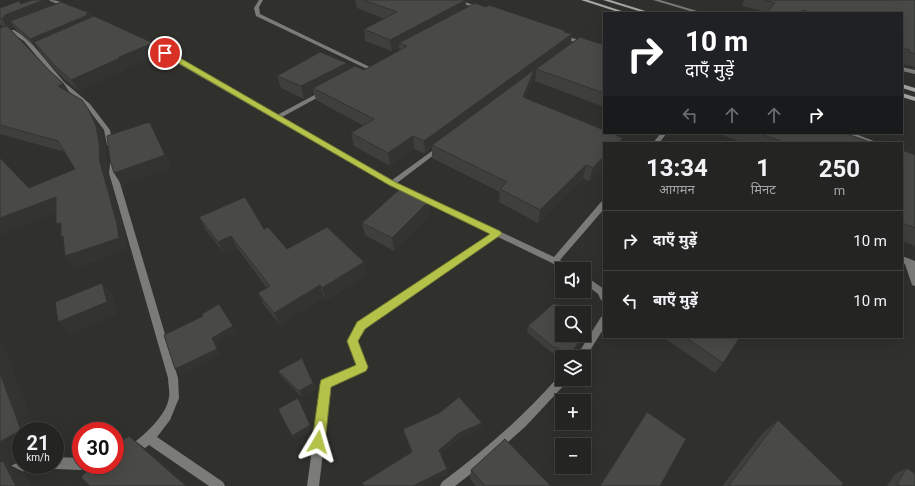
<!DOCTYPE html>
<html lang="hi">
<meta charset="utf-8">
<style>
body{margin:0;font-family:Roboto,"Noto Sans Devanagari",sans-serif;background:#30302f;color:#f1f3f6;height:100vh;display:flex;flex-direction:column;font-size:15px;white-space:nowrap}
*{box-sizing:border-box;margin:0}
p{font-size:13px;color:#a3a4a5}
.icon{flex:none;width:22px;height:22px;fill:none;stroke:currentColor;stroke-width:2;stroke-linecap:round;stroke-linejoin:round}
.map{position:relative;flex:1;overflow:hidden}
.drawer{position:absolute;left:603px;top:142px;width:300px;height:196px;display:flex;flex-direction:column;background:#242422;border-radius:0px;box-shadow:0 4px 16px #0002,0 0 0 1px #414140}
.drawer>*{flex:none}
.top-card{position:absolute;left:603px;top:12px;width:300px;height:122px;border-radius:0px;box-shadow:0 4px 16px #0002,0 0 0 1px #414140;background:#202124;color:#fff;overflow:hidden}
.tools{position:absolute;left:555px;top:262px;display:grid;gap:8px}
.tools a{display:grid;place-items:center;width:36px;height:36px;border-radius:0px;background:#242422;box-shadow:0 4px 16px #0002,0 0 0 1px #414140;font-size:20px}
.speed{position:absolute;left:12px;top:422px;display:flex;gap:8px;font-size:20px;font-weight:700;text-align:center}
.speed>*{display:grid;place-content:center;width:52px;height:52px;border-radius:50%;background:#242422;box-shadow:0 4px 16px #0002,0 0 0 1px #414140;line-height:1}
.speed small{font-size:10px;font-weight:400}
.speed .limit{border:6px solid #d22;background:#fff;color:#111}
.pin{position:absolute;display:grid;place-items:center;width:34px;height:34px;color:#fff;margin:-17px;border:2px solid #fff;border-radius:50%;box-shadow:0 1px 4px #0007}
.me{position:absolute;width:44px;margin:-22px;rotate:7deg;stroke-linejoin:round;filter:drop-shadow(0 0 3px #0008)}
.turn{display:flex;align-items:center;gap:14px;height:84px;padding:0 16px;font-size:18px}
.turn .icon{width:52px;height:52px;stroke-width:2.5}
.turn b{display:block;font-size:28px;line-height:34px}
.lanes{display:flex;align-items:center;height:38px;padding:0 16px;background:#0003;justify-content:center;gap:20px;direction:ltr}
.lanes .off{opacity:.35}
.eta{display:flex;justify-content:space-evenly;align-items:center;height:68px;text-align:center}
.eta b{font-size:24px;font-weight:700;line-height:28px}
ul{padding:0;list-style:none}
li{display:flex;align-items:center;gap:12px;height:60px;padding:0 16px;border-top:1px solid #414140}
li div{flex:1}
li b{display:block;font-size:15px}
li em{font-style:normal}
.map>svg:first-child{display:block}
.lines{fill:none;stroke-linecap:round;stroke-linejoin:round}
.street{fill:#7b7c7a;fill-rule:evenodd}
.secondary{fill:#a6a6a3;fill-rule:evenodd}
.wall{fill:#3f403c}
.shaded-wall{fill:#333431}
.building{fill:#494a46;stroke:#333431}
.route{fill:#b4c24a;stroke:#757e30}
</style>
<div class="map">
<svg width="915" height="486" viewBox="0 0 915 486">
<rect width="100%" height="100%" fill="#30302d"/>
<g class="lines">
<g class="street">
<path d="M48,0C54,0 63,1 67,6L65,9H61L62,6Z"/>
<path d="M259,0H263L259,7L260,14L372,68L367,69L256,16L254,8Z"/>
<path d="M454,0H460L484,9L480,10Z"/>
<path d="M653,0H660L704,13H697Z"/>
<path d="M10,30H14L28,39L64,82L90,104L110,130L113,145L112,146L110,147L107,145L104,130L86,106L60,84L24,41L10,32Z"/>
<path d="M559,35H563L604,48V52L559,37Z"/>
<path d="M146,41L167,52L277,115L322,91H326V93L282,117L392,180L439,146H443V148L397,183L554,257L601,202L604,201V209L560,260L571,267L572,269H562L552,263L498,237L364,329L358,341L368,367L366,370L331,387L319,486H307L321,384L322,381L357,365L348,341L358,323L491,234L389,185L144,44L143,43Z"/>
<path d="M902,67L915,70V74L902,71Z"/>
<path d="M661,133H667L659,143H653Z"/>
<path d="M844,133H853L879,143H870Z"/>
<path d="M111,156H115L116,158L117,173L178,378L179,398L170,420L157,437L223,482L225,486H209L149,445L129,460L115,467L111,465H115V455C133,446 167,418 169,397C170,391 168,384 168,378L109,173Z"/>
<path d="M902,256L915,261V286L912,285L905,264L902,263Z"/>
<path d="M584,275L604,289V301L601,300L598,294L584,283Z"/>
<path d="M604,316V328L584,360V357H576L601,317Z"/>
<path d="M562,375V379H568L567,382L526,426L481,466L455,486H440L442,482C485,450 524,416 559,376Z"/>
<path d="M55,457L81,458V465H86L85,468L81,470L55,469L51,467L50,465H55Z"/>
<path d="M21,461V465H30L28,469L0,483V471Z"/>
</g>
<g class="secondary">
<path d="M581,0H588L628,13H621Z"/>
<path d="M603,0H610L652,13H645Z"/>
<path d="M902,84L915,88V92L902,88Z"/>
<path d="M902,93L915,97V101L902,97Z"/>
</g>
</g>
<g class="wall">
<path d="M33,0H49L52,5L90,13L92,17L153,43L158,54L126,68V69L79,91L63,78L41,54L38,48H36L16,30L12,24L9,28L50,71L64,84L70,93L96,121L103,137L106,155L108,173L125,235L127,249L75,268L65,256L63,239L56,212L0,234V158L29,188L75,169L65,152L0,134V28L4,27L0,25V8L21,4Z"/>
<path d="M355,0H466V8L565,32L572,34L571,43L604,45V107L535,81L536,71L534,73L532,83L526,98L623,138L621,143H604V166L589,181L583,178L538,223L499,202L500,192L432,158V148L425,154L414,149L390,166L354,146L351,133L364,126L316,100L314,93L304,99L281,88L277,76L347,63L348,70H364L400,51L399,47L392,51L365,41L364,29L385,19L357,8Z"/>
<path d="M744,0H915V67L902,64V13H766V12L742,6Z"/>
<path d="M717,133H839L873,143H744Z"/>
<path d="M902,150L915,155V246L902,241Z"/>
<path d="M430,214L394,251L365,235L362,223Z"/>
<path d="M199,217L264,229L287,249L364,262L367,275L326,300L324,297L280,325L264,305L258,293L267,288L238,249L225,254L206,230Z"/>
<path d="M528,326L587,331L571,357H562L551,352L527,332Z"/>
<path d="M663,337H740L723,363L715,373Z"/>
<path d="M302,358L316,389L302,397L281,376L278,371Z"/>
<path d="M778,420L842,486H722L762,434Z"/>
<path d="M482,423L481,428L459,438L440,454L448,474L412,453L404,434L403,429Z"/>
<path d="M907,468L915,486H887L895,474Z"/>
<path d="M471,470L551,486H476L470,479Z"/>
</g>
<g class="shaded-wall">
<path d="M44,0H49L53,7L10,21L12,24L8,29L2,19L5,15Z"/>
<path d="M466,0L465,11L399,43V47L392,51L390,40Z"/>
<path d="M90,13L94,22L34,42L38,48H36L30,39Z"/>
<path d="M566,31L564,40L572,34L570,46L536,69V71L534,73L532,83L522,109L432,145V148L425,154L424,141Z"/>
<path d="M153,43L158,54L126,68V69L79,91L71,80L119,57Z"/>
<path d="M347,63L349,75L313,88L314,93L304,99L301,86Z"/>
<path d="M64,84L71,95L58,86Z"/>
<path d="M89,110L96,121L103,137L106,155L108,173L125,235L127,249L75,268L65,256L100,162Z"/>
<path d="M150,123L172,168L122,186L114,173Z"/>
<path d="M413,136L414,149L390,166L388,153Z"/>
<path d="M623,138L621,143H617Z"/>
<path d="M604,156V166L589,181L593,168Z"/>
<path d="M586,165L583,178L538,223L540,210Z"/>
<path d="M56,197L66,208L0,234V218Z"/>
<path d="M429,201L430,214L394,251L392,238Z"/>
<path d="M61,223L66,236L56,224Z"/>
<path d="M231,236L238,249L225,254L218,242Z"/>
<path d="M364,262L367,275L326,300L322,288Z"/>
<path d="M102,283L113,295L118,314L70,334L58,322Z"/>
<path d="M320,285L324,297L280,325L274,313Z"/>
<path d="M589,325L587,331L571,357H570L571,354L583,335H584V334Z"/>
<path d="M233,326L237,332L216,344L221,355L180,375L175,369L212,338Z"/>
<path d="M0,343L4,345L36,431H21V454L16,457L18,461L10,465L24,472L32,486H16L0,469Z"/>
<path d="M313,383L316,389L302,397L299,391Z"/>
<path d="M298,398L313,430L295,441L292,436Z"/>
<path d="M482,423L481,428L459,438L439,455V450L459,433Z"/>
<path d="M129,436L146,449L188,486H186Z"/>
<path d="M447,469L448,474L423,486H413Z"/>
</g>
<g class="building">
<path d="M33,0H44L5,15L2,19L0,18V8L19,1L21,4Z"/>
<path d="M363,0H466L390,40L364,29L397,12Z"/>
<path d="M764,0H915V54L909,52L910,50L902,48V13H814L803,10L801,13H766L775,3Z"/>
<path d="M61,2L90,13L86,14L88,15L30,39L10,21Z"/>
<path d="M475,3L486,7L489,5L566,31L564,32L572,34L424,141L413,136L388,153L351,133L374,119L313,88L355,66L364,70L407,46L399,43Z"/>
<path d="M94,16L153,43L119,57L120,58L71,80L56,67L34,42Z"/>
<path d="M7,26L50,71L64,84L58,86L82,100L89,110L96,126L99,143L100,162L117,224L119,238L65,256L63,236L61,237V223L56,224V197L0,218V158L29,188L75,169L58,141L0,125V28Z"/>
<path d="M580,37L604,45V93L536,69Z"/>
<path d="M320,52L347,63L301,86L277,76Z"/>
<path d="M534,70L523,97L604,130V133H611L623,138L617,143H604V156L593,168L586,165L540,210L500,189L507,182L432,145Z"/>
<path d="M146,123H150L165,155L114,173L110,160L107,136Z"/>
<path d="M758,133H839L842,134V133H844L873,143H786Z"/>
<path d="M902,150L915,155V228L902,223Z"/>
<path d="M401,188L429,201L392,238L362,223Z"/>
<path d="M245,197L264,229L268,227L287,249L327,227L364,262L322,288L320,285L274,313L258,293L270,286L231,236L218,242L199,217Z"/>
<path d="M102,283L107,302L58,322L55,302Z"/>
<path d="M554,303L568,313H562V335H583L571,354L552,346L528,326Z"/>
<path d="M219,304L233,326L212,338L217,349L175,369L164,335L203,316L202,314Z"/>
<path d="M584,322L589,325L584,334Z"/>
<path d="M685,337H740L723,363Z"/>
<path d="M302,358L313,383L299,391L278,371Z"/>
<path d="M0,373L21,430L0,442Z"/>
<path d="M459,397L482,423L459,433L439,450L447,469L413,486H364L362,483L412,452L403,429L439,413Z"/>
<path d="M298,398L310,425L292,436L278,409Z"/>
<path d="M647,412L686,439L660,486H600Z"/>
<path d="M778,420L843,483L842,486H729L730,484Z"/>
<path d="M129,436L186,486H90L81,477L93,465H115V446Z"/>
<path d="M505,439L551,486H485L471,470Z"/>
<path d="M3,461L16,486H0V462Z"/>
<path d="M907,468L915,474V486H900L897,484Z"/>
</g>
<path class="route" d="M163,51H168L395,182L500,231L502,234L365,329L358,341L368,367L366,371L331,387L325,442L323,447L318,448L314,447L312,442L320,384L321,380L356,365L347,341L357,322L490,234L389,185L163,54Z"/>
</svg>
<div class="tools">
<a><svg class="icon" aria-label="sound" viewBox="0 0 24 24"><path d="M4 9h4l5-4v14l-5-4H4zM17 9q2 3 0 6"/></svg></a>
<a><svg class="icon" aria-label="search" viewBox="0 0 24 24"><circle cx="10" cy="10" r="6"/><path d="M15 15l6 6"/></svg></a>
<a><svg class="icon" aria-label="layers" viewBox="0 0 24 24"><path d="M12 4l9 5-9 5-9-5zM3 14l9 5 9-5"/></svg></a>
<a>+</a>
<a>−</a>
</div>
<div class="speed"><div>21<small>km/h</small></div><div class="limit">30</div></div>
<div class="pin" style="left:165px;top:53px;background:#d93025"><svg class="icon" aria-label="arrive" viewBox="0 0 24 24"><path d="M6 21V4h12l-3 4 3 4H6"/></svg></div>
<svg class="me" style="left:318px;top:442px" viewBox="-20 -20 40 40"><path d="M0-17L14 15 0 8-14 15z" fill="#b4c24a" stroke="#fff" stroke-width="4"/></svg>
<div class="top-card">
<div class="turn"><svg class="icon" aria-label="right" viewBox="0 0 24 24"><path d="M7 20v-9h11M14 6l5 5-5 5"/></svg><div><b>10 m</b>दाएँ मुड़ें</div></div>
<div class="lanes"><svg class="icon off" aria-label="left" viewBox="0 0 24 24"><path d="M17 20v-9H6M10 6l-5 5 5 5"/></svg><svg class="icon off" aria-label="ahead" viewBox="0 0 24 24"><path d="M12 20V5M6 11l6-6 6 6"/></svg><svg class="icon off" aria-label="ahead" viewBox="0 0 24 24"><path d="M12 20V5M6 11l6-6 6 6"/></svg><svg class="icon" aria-label="right" viewBox="0 0 24 24"><path d="M7 20v-9h11M14 6l5 5-5 5"/></svg></div>
</div>
<section class="drawer">
<div class="eta">
<div><b>13:34</b><p>आगमन</p></div>
<div><b>1</b><p>मिनट</p></div>
<div><b>250</b><p>m</p></div>
</div>
<ul>
<li><svg class="icon" aria-label="right" viewBox="0 0 24 24"><path d="M7 20v-9h11M14 6l5 5-5 5"/></svg><div><b>दाएँ मुड़ें</b></div><em>10 m</em></li>
<li><svg class="icon" aria-label="left" viewBox="0 0 24 24"><path d="M17 20v-9H6M10 6l-5 5 5 5"/></svg><div><b>बाएँ मुड़ें</b></div><em>10 m</em></li>
</ul>
</section>
</div>
